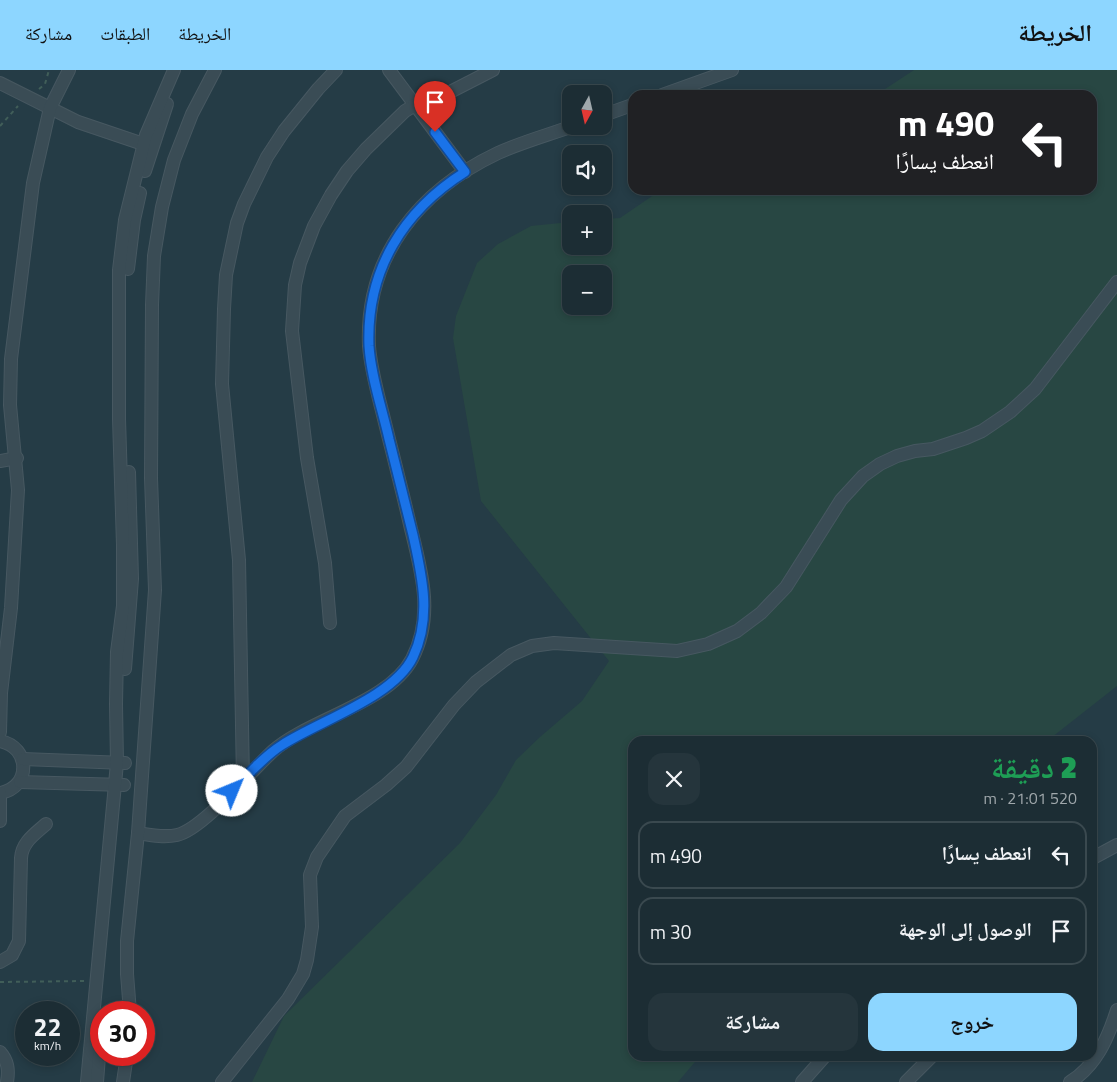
<!DOCTYPE html>
<html lang="ar">
<meta charset="utf-8">
<style>
body{margin:0;font-family:"Titillium Web","Noto Naskh Arabic",sans-serif;background:#25353c;color:#f1f3f6;direction:rtl;height:100vh;display:flex;flex-direction:column;font-size:19px;white-space:nowrap}
*{box-sizing:border-box;margin:0}
p{font-size:16px;color:#a0a8ac}
.icon{flex:none;width:28px;height:28px;fill:none;stroke:currentColor;stroke-width:2;stroke-linecap:round;stroke-linejoin:round}
.map{position:relative;flex:1;overflow:hidden;direction:ltr}
.sheet{position:absolute;left:628px;top:666px;width:469px;height:325px;display:flex;flex-direction:column;background:#1c2d34;border-radius:15px;box-shadow:0 2px 8px #0003,0 0 0 1px #3a494f;direction:rtl}
.sheet>*{flex:none}
.hud{position:absolute;left:628px;top:20px;width:469px;height:105px;border-radius:15px;box-shadow:0 2px 8px #0003,0 0 0 1px #3a494f;direction:rtl;background:#202124;color:#fff;overflow:hidden}
.needle{width:32px;rotate:188deg}
.tools{position:absolute;left:562px;top:15px;display:grid;gap:10px}
.tools a{display:grid;place-items:center;width:50px;height:50px;border-radius:10px;background:#1c2d34;box-shadow:0 2px 8px #0003,0 0 0 1px #3a494f;font-size:25px}
.speed{position:absolute;left:15px;top:931px;display:flex;gap:10px;font-size:25px;font-weight:700;text-align:center}
.speed>*{display:grid;place-content:center;width:65px;height:65px;border-radius:50%;background:#1c2d34;box-shadow:0 2px 8px #0003,0 0 0 1px #3a494f;line-height:1}
.speed small{font-size:12px;font-weight:400}
.speed .limit{border:8px solid #d22;background:#fff;color:#111}
.pin{position:absolute;display:grid;place-items:center;width:42px;height:42px;color:#fff;margin:-51px -21px;border-radius:50% 50% 50% 0;rotate:-45deg;box-shadow:0 0 5px #0007}
.pin .icon{rotate:45deg}
.me{position:absolute;width:55px;margin:-28px;rotate:45deg;stroke-linejoin:round;filter:drop-shadow(0 0 4px #0008)}
.turn{display:flex;align-items:center;gap:18px;height:105px;padding:0 20px;font-size:22px}
.turn .icon{width:65px;height:65px;stroke-width:2.5}
.turn b{display:block;font-size:35px;line-height:42px}
.round{display:grid;place-items:center;flex:none;width:52px;height:52px;border-radius:15px;background:#25353c}
.headline{display:flex;align-items:center;justify-content:space-between;height:85px;padding:0 20px}
h1{font-size:30px;font-weight:800;line-height:38px;color:#1e9e55}
.action{display:flex;gap:10px;margin-top:auto;padding:10px 20px}
.action a{flex:1;height:58px;border-radius:15px;background:#8dd6ff;color:#111;font-size:20px;font-weight:800;line-height:58px;text-align:center}
.action a+a{background:#25353c;color:#f1f3f6}
ul{padding:0;list-style:none}
li{display:flex;align-items:center;gap:15px;height:68px;margin:0 10px 8px;padding:0 10px;border:2px solid #3a494f;border-radius:15px}
li div{flex:1}
li b{display:block;font-size:19px}
li em{font-style:normal}
header{display:flex;align-items:center;gap:30px;box-sizing:border-box;height:70px;padding:0 25px;background:#8dd6ff;color:#111}
header strong{font-size:24px}
nav{display:flex;gap:28px;margin-inline-start:auto;font-size:18px}
.map>svg:first-child{display:block}
.green{fill:#284743;fill-rule:evenodd}
.lines{fill:none;stroke-linecap:round;stroke-linejoin:round}
.minor-casing{stroke:#475861;stroke-width:14}
.path{stroke:#415e59;stroke-width:2;stroke-dasharray:4 4;stroke-linecap:butt}
.minor{stroke:#3a4c55;stroke-width:12}
.route-casing{stroke:#114b97;stroke-width:12}
.route{stroke:#1a73e8;stroke-width:9}
</style>
<header>
<strong>الخريطة</strong>
<nav><a>الخريطة</a><a>الطبقات</a><a>مشاركة</a></nav>
</header>
<div class="map">
<svg width="1117" height="1012" viewBox="0 0 1117 1012">
<rect width="100%" height="100%" fill="#253c46"/>
<path class="green" d="M914,0H1117V616L1047,671H632V986H700L678,1012H252L284,946L460,773L496,725L516,690L540,667L582,631L609,591L481,431L453,268L456,246L477,193L498,174L531,156L571,152V176H604V149L620,148L661,120H1091V25H876ZM571,204H604V236H571Z"/>
<g class="lines">
<defs>
<g id="minor">
<path d="M389,0L465,102"/>
<path d="M0,13L78,52L152,77"/>
<path d="M662,25L732,0"/>
<path d="M604,45L632,35"/>
<path d="M145,101L167,34"/>
<path d="M128,199L134,150L140,123"/>
<path d="M0,391L17,388"/>
<path d="M330,553L325,493L307,388L292,261L295,215L300,193L314,156L331,125L347,101L366,79L405,41L415,35L452,21L493,0"/>
<path d="M125,599L132,509L129,402"/>
<path d="M0,662L1,623L11,538L18,420L10,335L11,289L33,113L50,38L69,0"/>
<path d="M0,671C31,677 31,718 0,723"/>
<path d="M23,689L125,693"/>
<path d="M243,710L239,490L222,314L224,239L226,205L237,153L244,134L267,87L284,61L318,19L336,0"/>
<path d="M20,712L124,715"/>
<path d="M0,751V723"/>
<path d="M138,763C150,765 164,768 177,765C203,759 251,701 273,681C309,649 389,633 412,589C434,547 422,503 411,459C403,424 394,389 385,353C379,328 371,302 369,276C365,185 420,120 498,83C522,72 548,65 573,56"/>
<path d="M1091,789L1117,775"/>
<path d="M0,892L12,885L19,871L21,788C22,772 35,764 46,754"/>
<path d="M130,942L127,904V871L138,763L155,520L151,408L152,235L154,186L162,137L174,90L192,44L215,0"/>
<path d="M0,982C8,991 9,1000 7,1012"/>
<path d="M87,1012L117,693L116,634L117,582L123,536V475L119,349V200L125,150L146,65L174,0"/>
<path d="M97,1012L101,961"/>
<path d="M123,1012L127,985"/>
<path d="M222,1012L288,929L303,904L307,890L312,857L310,805L317,787L345,746L386,715L406,697L454,635L476,612L511,585L532,576L554,573L677,581L708,574L737,561L761,543L786,517L841,430L863,406L880,394L897,386L915,381L933,379L966,368L982,361L1010,342L1035,319L1117,212"/>
<path d="M802,1012L825,986"/>
<path d="M906,1012L932,986"/>
<path d="M1070,1012C1096,996 1108,968 1117,940"/>
</g>
</defs>
<use href="#minor" class="minor-casing"/>
<g class="path">
<path d="M39,19L45,14L49,0"/>
<path d="M0,56L18,36"/>
<path d="M0,912L86,911"/>
</g>
<use href="#minor" class="minor"/>
</g>
<g class="lines">
<defs>
<path id="route" d="M232,721C248,705 263,687 282,675C319,651 394,627 413,587C432,547 422,506 413,465C405,433 397,401 389,369C382,338 371,307 369,276C366,201 403,141 465,102L435,62"/>
</defs>
<use href="#route" class="route-casing"/>
<use href="#route" class="route"/>
</g>
</svg>
<div class="tools">
<a><svg class="needle" viewBox="-14 -14 28 28"><path d="M0-13l5 13h-10z" fill="#e53935"/><path d="M0 13l5-13h-10z" fill="#a0a8ac"/></svg></a>
<a><svg class="icon" aria-label="sound" viewBox="0 0 24 24"><path d="M4 9h4l5-4v14l-5-4H4zM17 9q2 3 0 6"/></svg></a>
<a>+</a>
<a>−</a>
</div>
<div class="speed"><div>22<small>km/h</small></div><div class="limit">30</div></div>
<div class="pin" style="left:435px;top:62px;background:#d93025"><svg class="icon" aria-label="arrive" viewBox="0 0 24 24"><path d="M6 21V4h12l-3 4 3 4H6"/></svg></div>
<svg class="me" style="left:232px;top:721px" viewBox="-20 -20 40 40"><circle r="19" fill="#fff"/><path d="M0-13L10 11 0 6-10 11z" fill="#1a73e8"/></svg>
<div class="hud">
<div class="turn"><svg class="icon" aria-label="left" viewBox="0 0 24 24"><path d="M17 20v-9H6M10 6l-5 5 5 5"/></svg><div><b>490 m</b>انعطف يسارًا</div></div>
</div>
<section class="sheet">
<div class="headline"><div><h1>2 دقيقة</h1><p>520 m · 21:01</p></div><a class="round"><svg class="icon" aria-label="close" viewBox="0 0 24 24"><path d="M6 6l12 12M18 6L6 18"/></svg></a></div>
<ul>
<li><svg class="icon" aria-label="left" viewBox="0 0 24 24"><path d="M17 20v-9H6M10 6l-5 5 5 5"/></svg><div><b>انعطف يسارًا</b></div><em>490 m</em></li>
<li><svg class="icon" aria-label="arrive" viewBox="0 0 24 24"><path d="M6 21V4h12l-3 4 3 4H6"/></svg><div><b>الوصول إلى الوجهة</b></div><em>30 m</em></li>
</ul>
<div class="action"><a>خروج</a><a>مشاركة</a></div>
</section>
</div>
